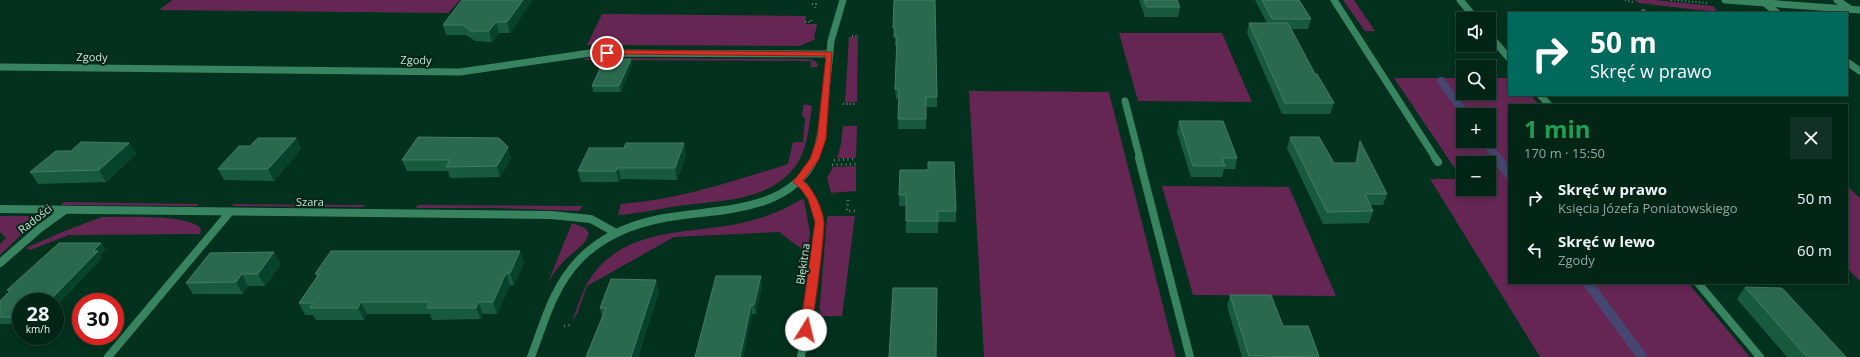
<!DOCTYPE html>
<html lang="pl">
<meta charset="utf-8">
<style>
body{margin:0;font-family:"Open Sans",sans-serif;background:#103123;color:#f1f3f6;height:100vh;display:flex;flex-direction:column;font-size:15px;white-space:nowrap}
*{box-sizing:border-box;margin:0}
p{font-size:13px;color:#96a5a1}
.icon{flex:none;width:22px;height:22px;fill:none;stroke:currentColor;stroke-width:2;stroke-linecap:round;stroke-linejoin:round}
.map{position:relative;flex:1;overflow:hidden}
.drawer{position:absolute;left:1508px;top:104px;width:340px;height:180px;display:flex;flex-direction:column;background:#022516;border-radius:0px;box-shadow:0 2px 6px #0003,0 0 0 1px #234235}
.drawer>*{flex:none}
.guide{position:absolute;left:1508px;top:12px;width:340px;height:84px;border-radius:0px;box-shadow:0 2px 6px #0003,0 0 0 1px #234235;background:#00695c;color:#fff;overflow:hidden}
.tools{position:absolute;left:1456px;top:12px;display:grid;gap:8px}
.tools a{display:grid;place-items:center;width:40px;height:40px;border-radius:0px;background:#022516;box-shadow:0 2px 6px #0003,0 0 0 1px #234235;font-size:20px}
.speed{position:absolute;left:12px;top:293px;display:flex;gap:8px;font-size:20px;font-weight:700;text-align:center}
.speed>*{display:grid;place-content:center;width:52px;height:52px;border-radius:50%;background:#022516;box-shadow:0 2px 6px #0003,0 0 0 1px #234235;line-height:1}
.speed small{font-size:10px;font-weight:400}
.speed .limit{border:6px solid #d22;background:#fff;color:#111}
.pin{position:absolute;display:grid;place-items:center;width:34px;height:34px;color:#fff;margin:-17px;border:2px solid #fff;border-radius:50%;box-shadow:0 1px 4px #0007}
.me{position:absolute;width:44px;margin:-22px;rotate:9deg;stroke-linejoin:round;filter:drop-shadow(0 0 3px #0008)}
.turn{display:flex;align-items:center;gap:14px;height:84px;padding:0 16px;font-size:18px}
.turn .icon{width:52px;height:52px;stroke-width:2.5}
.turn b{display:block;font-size:28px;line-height:34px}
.round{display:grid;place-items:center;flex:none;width:42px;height:42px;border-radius:0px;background:#103123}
.overview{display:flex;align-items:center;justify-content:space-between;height:68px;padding:0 16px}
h1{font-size:24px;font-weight:700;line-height:30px;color:#1e9e55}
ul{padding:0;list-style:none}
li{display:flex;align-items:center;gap:12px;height:52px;padding:0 16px}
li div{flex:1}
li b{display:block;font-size:15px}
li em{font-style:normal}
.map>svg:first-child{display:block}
.green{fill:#652653;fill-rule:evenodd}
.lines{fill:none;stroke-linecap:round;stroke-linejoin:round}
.stream-far1{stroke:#464671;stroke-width:8}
.stream{stroke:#464671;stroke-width:10}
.path-far1{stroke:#598570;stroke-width:2;stroke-dasharray:1 2.5;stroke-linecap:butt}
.path{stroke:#598570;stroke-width:2.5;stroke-dasharray:1 3.5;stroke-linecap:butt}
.service-far1{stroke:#398460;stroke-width:7}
.service{stroke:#398460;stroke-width:8}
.minor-far1{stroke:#398460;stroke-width:7}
.minor{stroke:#398460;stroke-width:8}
.wall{fill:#185a3e}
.shaded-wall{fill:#07432a}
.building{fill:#2a694e;stroke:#427d63}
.route{fill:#d93025;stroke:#8d1f18}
.labels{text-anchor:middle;stroke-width:4;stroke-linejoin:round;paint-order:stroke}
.street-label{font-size:11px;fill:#c1e8d2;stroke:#0a2418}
</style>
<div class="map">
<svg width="1860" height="357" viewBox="0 0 1860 357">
<rect width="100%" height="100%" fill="#02311d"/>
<g class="green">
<path d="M172,0H460L448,13L159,10Z"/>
<path d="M1343,0H1354L1375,31H1365Z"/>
<path d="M1635,0H1654L1713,6L1718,12L1638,3Z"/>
<path d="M602,14L806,16L805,24H817L814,38L816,39L800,46L587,45Z"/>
<path d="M1119,33H1222L1252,102L1138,101Z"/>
<path d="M849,37H858L857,102L845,103Z"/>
<path d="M586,58L808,59L815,61L818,64L817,67H811V61L584,60Z"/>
<path d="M1394,78H1463V93H1489V78H1509V95H1531L1539,105H1509V283H1688L1750,357H1540L1430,179H1462ZM1463,115H1489V141H1463ZM1463,163H1489V189H1463Z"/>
<path d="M969,91L1109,92L1176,357H984Z"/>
<path d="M804,104L812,106C809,125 808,147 797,164C770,203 718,200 678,206C657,209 638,214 618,215L621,204C681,199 731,182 788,164L793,142H803L805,119L802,115Z"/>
<path d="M843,126H857L856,158H837L841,144Z"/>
<path d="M856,166V191L831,193L827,178L833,167Z"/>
<path d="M1162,186L1289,187L1336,296L1193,295Z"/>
<path d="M1847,186L1860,198V281L1847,268Z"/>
<path d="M802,199L804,200L810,233L808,250H803L779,232L674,237L587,286L577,314L572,321C577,309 581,294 588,282C620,229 680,234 732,225C757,221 780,212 802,199Z"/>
<path d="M64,202L199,204L197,206L61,205Z"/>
<path d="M234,204L359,205H365L363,207L231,206Z"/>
<path d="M418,205L583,206L579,211L494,208H416Z"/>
<path d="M0,216H41L0,255V244L6,238L0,232Z"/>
<path d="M830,216H855L842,316H819L827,217Z"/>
<path d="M102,217C121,217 192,214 201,229L200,234L69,235L30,250L26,248L62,232Z"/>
<path d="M572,223L585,228L589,233C586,245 574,251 566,259C558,267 552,275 547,285Z"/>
</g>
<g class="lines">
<g class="stream-far1">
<path d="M1441,81L1466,115"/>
<path d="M1485,141L1498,159"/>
</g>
<g class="stream">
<path d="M1497,158L1509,174"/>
<path d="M1588,283L1642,357"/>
</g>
<g class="path-far1">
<path d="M1625,0L1633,2"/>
<path d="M1671,0L1707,3"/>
<path d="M812,4H816L815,9"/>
<path d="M805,22H811L812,19"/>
<path d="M852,36H858"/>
<path d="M843,104H857"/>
</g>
<g class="path">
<path d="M834,160L856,159"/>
<path d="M832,165L856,164"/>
<path d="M848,200L847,211H855"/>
<path d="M564,326L572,325"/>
</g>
<g class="service-far1">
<path d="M1334,0L1436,159"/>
<path d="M1460,0L1476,19"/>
<path d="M1837,0L1850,9"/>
<path d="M1489,35L1509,58"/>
<path d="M1540,95L1549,105"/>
<path d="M1125,101L1140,159"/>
</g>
<g class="service">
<path d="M1139,158L1190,357"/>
<path d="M1435,158L1438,162"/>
<path d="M1698,283L1760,357"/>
<path d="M108,357L230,212"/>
</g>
<g class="minor-far1">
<path d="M1725,0L1860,10"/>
<path d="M1765,3L1777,13"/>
<path d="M1847,62L1860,71"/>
<path d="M0,67L460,72L590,53L830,54"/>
<path d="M815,159L823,123L831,41L843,0"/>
</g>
<g class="minor">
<path d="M797,182L804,186L812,198L820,222L801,357"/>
<path d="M0,209L551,215L591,219L616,233"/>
<path d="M0,263L39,229L65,210"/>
<path d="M531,357C544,323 553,287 579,260C600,238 630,225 659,219C712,208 787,216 815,158"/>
</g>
</g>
<g class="wall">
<path d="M462,0H532L510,33H499L492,42L475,41L466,35H446L443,25Z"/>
<path d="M894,0L937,97V107H926V129H898L899,99H896L895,89L897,46H895V37L893,38Z"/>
<path d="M1139,0H1177L1180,7L1178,17H1145Z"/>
<path d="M1255,0H1299L1311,19L1308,29H1291L1315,74L1334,103L1330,114H1282L1247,33L1249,23H1267Z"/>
<path d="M631,59L632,65L621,92H593L592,86Z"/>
<path d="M1179,121L1237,158L1235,169H1224L1222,177H1191L1177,132Z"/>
<path d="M1290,137L1334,163H1355L1357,152L1360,141L1387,194L1383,205H1370L1373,211L1369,223L1323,224L1287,148Z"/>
<path d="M296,138L301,149L274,181L224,180L218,169L250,146Z"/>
<path d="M129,143L136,154L106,182L38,184L30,172L71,151Z"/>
<path d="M684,143L686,155L677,180L621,179L619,182H581L578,171L624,148Z"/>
<path d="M511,158L500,177L450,178L448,171H407L402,160Z"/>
<path d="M900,170L956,211V222H938V233H906V206H899Z"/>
<path d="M101,243L105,249L100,255L102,258L55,307V302H21V324H0V301L9,292L7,290Z"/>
<path d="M524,263L514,285H510L497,314H483L481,319L432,320L430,314H367L364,320H316L313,315H305L299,303L317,277L315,274Z"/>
<path d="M281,264L265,286H248L243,294H193L186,283Z"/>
<path d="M762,285L756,314H752L743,357H695Z"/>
<path d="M1745,287L1846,357H1787L1737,299Z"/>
<path d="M659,291L638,357H586L602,317L600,308Z"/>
<path d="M1230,295L1283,326L1319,356V357H1242L1227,306Z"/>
</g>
<g class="shaded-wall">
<path d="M523,0H532L510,33L507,22Z"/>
<path d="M496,22L499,33L492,42L489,31Z"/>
<path d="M631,59L632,65L621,92L619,86Z"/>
<path d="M296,138L301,149L274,181L268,169Z"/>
<path d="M129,143L136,154L106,182L99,170Z"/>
<path d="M684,143L686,155L677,180L675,168Z"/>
<path d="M508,147L511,158L500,177L497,166Z"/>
<path d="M618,168L621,179L619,182L616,171Z"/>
<path d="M101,243L105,249L100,255L102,258L55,307V302H48Z"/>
<path d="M520,251L524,263L514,285L510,273Z"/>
<path d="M274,252L281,264L265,286L258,274Z"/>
<path d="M506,273L510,285L497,314L493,302Z"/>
<path d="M242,274L248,286L243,294L236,282Z"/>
<path d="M761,276L762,285L756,314L754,305Z"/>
<path d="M656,280L659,291L638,357H631Z"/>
<path d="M361,302L367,314L364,320L358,308Z"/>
<path d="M478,302L483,314L481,319L476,308Z"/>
<path d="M751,305L752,314L743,357H740Z"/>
</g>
<g class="building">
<path d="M462,0H523L507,22H496L489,31H471L463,25H443Z"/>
<path d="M894,0H935L937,97H926V119H898L899,89H895L897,37H895V28H893Z"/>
<path d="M1144,0H1177L1180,7H1147Z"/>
<path d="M1262,0H1299L1311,19H1272Z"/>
<path d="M1643,9L1648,13H1640Z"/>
<path d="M1249,23H1288L1315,74H1317L1334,103H1285Z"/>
<path d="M631,59L619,86H592L604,60Z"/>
<path d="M1179,121H1223L1237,158H1222L1225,166H1193Z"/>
<path d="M418,137L499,138L508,147L497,166L446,167L450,160H402Z"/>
<path d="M1290,137H1319L1334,163H1357L1360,141L1387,194H1365L1373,211L1327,212Z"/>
<path d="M258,138H296L268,169H218L239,146H250Z"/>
<path d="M81,142L129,143L99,170L30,172L56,151H71Z"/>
<path d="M626,143H684L675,168H618L616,171H578L589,148H624Z"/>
<path d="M928,162H954L956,211H937L938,221H906V195H899L900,170H928Z"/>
<path d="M59,243H101L93,251H98L48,302H21V317H0V301L11,290H7Z"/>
<path d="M331,251H520L510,273H506L493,302H478L476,308H427L430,302H361L358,308H310L313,303H299L319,274H315Z"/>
<path d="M274,252L258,274H242L236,282L186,283L210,253Z"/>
<path d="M716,276H761L754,305H751L740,357H695Z"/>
<path d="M611,279L656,280L631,357H586L606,308H600Z"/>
<path d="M1745,287L1782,288L1846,357H1807Z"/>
<path d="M893,288H937L936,357H889Z"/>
<path d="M1230,295H1271L1283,326H1308L1319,356L1265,357V356H1249Z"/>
</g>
<path class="route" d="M607,50L832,52L826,139L819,159L803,181C813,188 824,211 824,224C824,236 814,325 809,333H802L800,330L815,222L808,199L800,188L793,182L810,159L817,139L826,56L604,54V51Z"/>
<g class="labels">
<g class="street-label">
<text transform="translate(92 57) rotate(1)" y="4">Zgody</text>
<text transform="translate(416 60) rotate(1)" y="4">Zgody</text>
<text x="310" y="206">Szara</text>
<text transform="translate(35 219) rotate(-38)" y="4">Radości</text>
<text transform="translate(803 264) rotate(-82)" y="4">Błękitna</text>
</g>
</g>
</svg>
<div class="tools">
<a><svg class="icon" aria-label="sound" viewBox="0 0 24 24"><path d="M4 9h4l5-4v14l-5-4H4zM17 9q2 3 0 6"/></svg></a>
<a><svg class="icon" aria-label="search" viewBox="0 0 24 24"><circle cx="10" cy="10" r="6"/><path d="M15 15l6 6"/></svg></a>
<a>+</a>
<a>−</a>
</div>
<div class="speed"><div>28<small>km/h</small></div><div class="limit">30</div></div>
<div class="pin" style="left:607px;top:53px;background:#d93025"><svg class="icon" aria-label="arrive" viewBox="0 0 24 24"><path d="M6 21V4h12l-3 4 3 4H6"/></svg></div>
<svg class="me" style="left:806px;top:330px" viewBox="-20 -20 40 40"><circle r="19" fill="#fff"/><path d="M0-13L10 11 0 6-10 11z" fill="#d93025"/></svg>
<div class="guide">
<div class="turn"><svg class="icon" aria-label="right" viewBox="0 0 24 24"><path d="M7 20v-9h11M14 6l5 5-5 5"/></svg><div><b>50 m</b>Skręć w prawo</div></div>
</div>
<section class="drawer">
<div class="overview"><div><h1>1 min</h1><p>170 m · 15:50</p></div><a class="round"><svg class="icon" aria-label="close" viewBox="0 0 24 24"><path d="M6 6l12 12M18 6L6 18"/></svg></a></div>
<ul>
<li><svg class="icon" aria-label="right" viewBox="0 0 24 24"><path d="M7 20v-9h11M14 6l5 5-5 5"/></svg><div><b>Skręć w prawo</b><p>Księcia Józefa Poniatowskiego</p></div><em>50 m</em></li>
<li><svg class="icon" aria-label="left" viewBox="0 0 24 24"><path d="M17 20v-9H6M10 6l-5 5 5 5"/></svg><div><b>Skręć w lewo</b><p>Zgody</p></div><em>60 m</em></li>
</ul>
</section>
</div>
